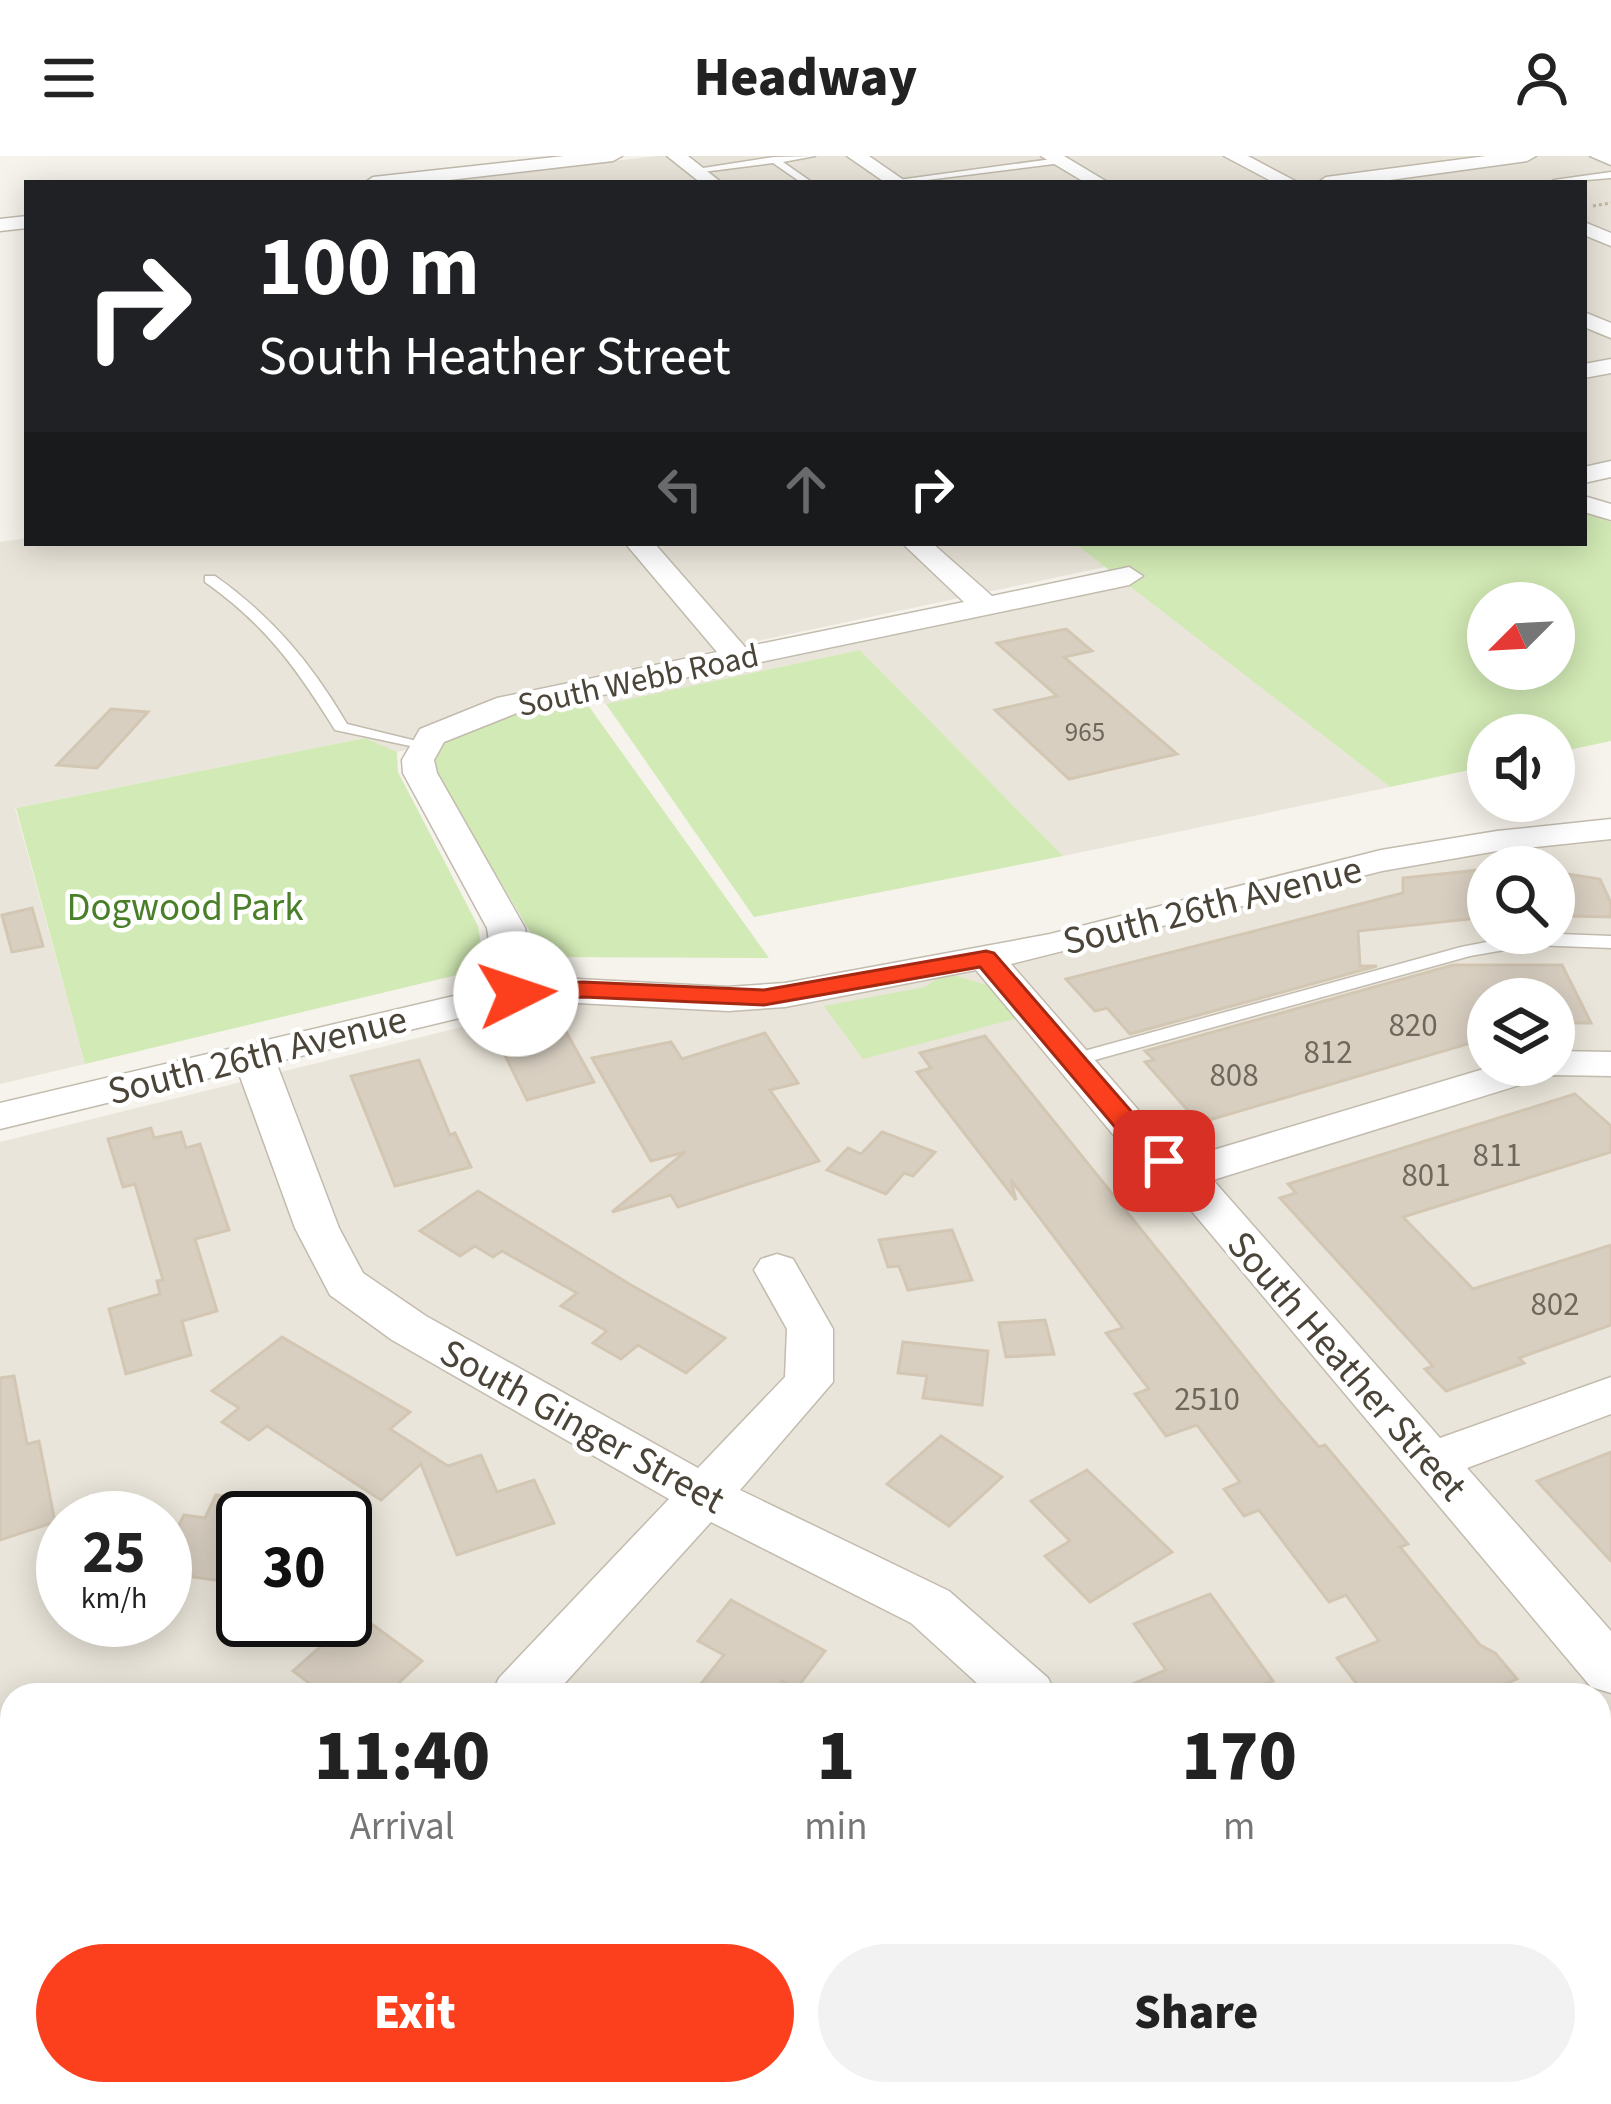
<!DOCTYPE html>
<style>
body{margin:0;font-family:"Source Sans 3",sans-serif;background:#f2f2f2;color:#222;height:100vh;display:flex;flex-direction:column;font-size:45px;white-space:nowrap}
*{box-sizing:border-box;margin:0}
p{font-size:39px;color:#767676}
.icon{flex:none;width:66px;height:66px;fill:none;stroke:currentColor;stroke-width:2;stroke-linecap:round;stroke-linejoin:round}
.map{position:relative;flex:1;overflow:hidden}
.sheet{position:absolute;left:0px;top:1527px;width:1611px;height:423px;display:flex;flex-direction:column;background:#fff;border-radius:36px 36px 0 0;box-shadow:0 6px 30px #0003}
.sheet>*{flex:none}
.top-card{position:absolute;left:24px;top:24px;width:1563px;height:366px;border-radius:0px;box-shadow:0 6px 30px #0003;background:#202124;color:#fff;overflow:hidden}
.needle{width:78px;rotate:246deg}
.controls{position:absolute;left:1467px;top:426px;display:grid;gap:24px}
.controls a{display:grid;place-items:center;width:108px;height:108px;border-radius:50%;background:#fff;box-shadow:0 6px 30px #0003;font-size:60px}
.speed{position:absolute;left:36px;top:1335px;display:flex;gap:24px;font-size:60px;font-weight:700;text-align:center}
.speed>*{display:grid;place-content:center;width:156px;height:156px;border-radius:50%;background:#fff;box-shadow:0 6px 30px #0003;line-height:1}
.speed small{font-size:30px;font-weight:400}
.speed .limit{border:6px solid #111;border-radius:18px;background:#fff;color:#111}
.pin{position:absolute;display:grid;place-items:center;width:102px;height:102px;color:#fff;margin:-51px;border-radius:24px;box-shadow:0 6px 18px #0006}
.me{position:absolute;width:132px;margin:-66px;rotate:86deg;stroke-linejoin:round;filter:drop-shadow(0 0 9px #0008)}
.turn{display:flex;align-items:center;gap:42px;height:252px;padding:0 36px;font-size:54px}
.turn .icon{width:156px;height:156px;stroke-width:2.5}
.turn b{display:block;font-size:84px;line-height:102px}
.lanes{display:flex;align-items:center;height:114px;padding:0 36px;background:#0003;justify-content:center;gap:60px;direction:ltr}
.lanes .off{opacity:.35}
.eta{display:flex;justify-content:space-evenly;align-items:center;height:204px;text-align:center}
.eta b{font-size:72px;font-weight:800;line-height:84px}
.button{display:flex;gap:24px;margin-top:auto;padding:24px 36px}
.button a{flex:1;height:138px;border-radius:72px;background:#fc3f1d;color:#fff;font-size:48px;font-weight:800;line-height:138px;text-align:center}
.button a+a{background:#f2f2f2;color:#222}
header{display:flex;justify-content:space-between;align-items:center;height:156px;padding:0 36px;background:#fff;font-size:54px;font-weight:800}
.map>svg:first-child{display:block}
.residential{fill:#eae5da;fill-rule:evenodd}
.green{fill:#d2eab5;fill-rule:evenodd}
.building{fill:#d8cfc1;stroke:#d3c7b4;stroke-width:3}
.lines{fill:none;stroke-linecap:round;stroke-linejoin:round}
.lane-casing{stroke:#c2bbae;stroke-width:3}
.street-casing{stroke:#c2bbae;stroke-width:3}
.path{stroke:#c4b79f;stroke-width:3;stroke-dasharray:3 3;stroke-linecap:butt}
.lane{fill:#fff;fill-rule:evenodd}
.street{fill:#fff;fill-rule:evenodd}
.route{fill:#fc3f1d;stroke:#a42913;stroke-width:3}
.labels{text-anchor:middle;stroke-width:9;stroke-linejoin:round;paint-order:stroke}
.far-number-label{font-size:27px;fill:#6e675b}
.far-street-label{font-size:33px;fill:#4b4439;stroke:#fff}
.number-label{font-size:33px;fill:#6e675b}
.street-label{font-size:39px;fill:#4b4439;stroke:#fff}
.park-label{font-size:39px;fill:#4a7f2a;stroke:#fff}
</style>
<header><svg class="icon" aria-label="menu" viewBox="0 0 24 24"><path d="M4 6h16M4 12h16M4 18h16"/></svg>Headway<svg class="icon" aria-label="person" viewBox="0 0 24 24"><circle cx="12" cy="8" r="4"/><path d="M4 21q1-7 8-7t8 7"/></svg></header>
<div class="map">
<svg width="1611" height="1948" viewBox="0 0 1611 1948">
<rect width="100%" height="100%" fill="#f6f3ec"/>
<g class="residential">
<path d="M657,0H1611V321L1584,327V27H419Z"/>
<path d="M27,382V387H1074L1105,411L584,522L600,541L1131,430L1390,631L1063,700L860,494L606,548L580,538L443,585L397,596L365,582L15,652L85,908L0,928V386Z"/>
<path d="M1611,679V1948H0V986L466,870L461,858L541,845H627L1048,798L1409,708ZM1488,711H1554V777H1488ZM1488,843H1554V909H1488ZM63,1362H165V1464H63ZM243,1362H345V1464H243ZM12,1539H1599V1938H12Z"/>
</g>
<g class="green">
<path d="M1584,357L1611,366V585L1554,597V579H1488V610L1390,631L1074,387H1584ZM1488,447H1554V513H1488Z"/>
<path d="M860,494L1063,700L754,761L606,548Z"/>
<path d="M580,538L769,802L545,801L430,607C458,558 529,550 580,538Z"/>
<path d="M365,582L397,596L398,616L478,770L482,796L471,811L457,819L85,908L16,652Z"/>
<path d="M956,820L991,830L1018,862L863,903L824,850L925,831L940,821Z"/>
</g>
<g class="building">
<path d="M1066,473L1092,495L1064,501L1177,598L1069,623L995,554L1057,540L997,487Z"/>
<path d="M111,553L148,556L97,612L57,609Z"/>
<path d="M1488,713V761L1358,775L1360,810H1377L1130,878L1107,852L1095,855L1066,823L1403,737V722Z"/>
<path d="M1554,716L1600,723L1611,747V761L1571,760L1568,752L1554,754Z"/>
<path d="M32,752L43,790L12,796L2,759Z"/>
<path d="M1453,809H1562L1591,867H1556L1554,843H1488V882L1199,967L1145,906L1154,904L1145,895Z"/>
<path d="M564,872L594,926L527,944L501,891Z"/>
<path d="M765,877L798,927L770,934L819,1005L678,1051L671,1039L612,1056L685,996L651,1005L592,902L671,886L682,903Z"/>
<path d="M985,880L1277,1242L1319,1291L1325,1289L1408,1388L1400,1391L1480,1489L1495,1497L1517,1523L1479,1539H1365L1337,1502L1379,1485L1346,1439L1329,1446L1259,1354L1244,1360L1224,1333L1240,1326L1197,1269L1166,1280L1135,1238L1149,1233L1106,1177L1123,1172L1011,1024L1016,1044L917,916L931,912L920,897Z"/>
<path d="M419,904L450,979L455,977L471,1011L395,1030L351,920Z"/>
<path d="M1575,938L1611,970V996L1403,1061L1473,1133L1611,1089V1169L1519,1202L1524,1207L1446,1235L1425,1213L1433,1210L1280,1042L1296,1037L1288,1028Z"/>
<path d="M151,972L154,982L181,976L186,992L200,988L229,1074L195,1083L217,1155L182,1165L191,1199L126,1218L109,1153L160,1138L157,1125L163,1124L135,1028L123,1031L108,983Z"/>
<path d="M882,976L935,996L913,1020L904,1017L886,1038L827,1014L848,992L861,998Z"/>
<path d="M478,1035L631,1129L725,1182L686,1217L638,1189L621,1203L593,1187L607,1175L561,1150L577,1137L502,1095L493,1101L475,1090L460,1100L420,1075Z"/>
<path d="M952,1074L972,1124L908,1134L899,1110L888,1111L879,1084Z"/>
<path d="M1045,1164L1054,1198L1006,1201L999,1167Z"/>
<path d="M282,1181L410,1256L390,1273L448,1310L481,1299L497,1336L534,1324L554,1367L457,1399L421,1308L381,1344L267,1270L249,1284L222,1266L239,1252L212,1235Z"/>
<path d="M903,1186L988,1195L982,1249L923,1242L927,1220L898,1217Z"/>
<path d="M14,1220L27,1288L39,1285L55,1366L0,1384V1222Z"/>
<path d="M941,1280L1002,1321L949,1370L887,1328Z"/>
<path d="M1611,1296V1405L1537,1325Z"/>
<path d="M1087,1314L1172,1396L1090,1446L1045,1400L1070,1385L1031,1345Z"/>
<path d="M216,1339L243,1343V1428L165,1417V1397L184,1359L205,1362Z"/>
<path d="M1210,1438L1273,1525L1238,1539H1107L1166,1514L1134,1468Z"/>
<path d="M731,1444L825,1495L796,1533L783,1525L773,1539H692L724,1499L698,1485Z"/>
<path d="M345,1469L361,1480L373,1469L422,1505L386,1539H325L293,1515Z"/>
</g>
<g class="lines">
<defs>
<g id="lane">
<path d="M815,0L783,6L813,27H802L773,7L695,17L690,14L774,1Z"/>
<path d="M1059,2L1062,7L903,27L891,25Z"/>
<path d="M1611,16V22L1549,27L1554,24Z"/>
<path d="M205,420H215C272,460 312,508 347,568L429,588V594L335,574C297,513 266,469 205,426Z"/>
<path d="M1533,777L1611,780V792L1533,789L1470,800L1073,910L1063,904L1066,900L1461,791Z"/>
</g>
<g id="street">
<path d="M564,0H622L613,5L423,27H364L373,21Z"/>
<path d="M667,0H688L722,27H701Z"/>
<path d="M847,0H869L908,27H886Z"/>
<path d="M1041,0H1064L1109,27H1086Z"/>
<path d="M1224,0H1248L1299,27H1275Z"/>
<path d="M1486,0H1536L1527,5L1368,27H1317L1326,21Z"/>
<path d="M1590,0H1611V9Z"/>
<path d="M27,60V72L0,75V63Z"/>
<path d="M1584,66L1611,77V90L1584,79Z"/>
<path d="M1584,156L1611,167V182L1584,171Z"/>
<path d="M1611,203V217L1584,222V208Z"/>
<path d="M1611,305V321L1584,327V311Z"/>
<path d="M1584,340L1611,348V364L1584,356Z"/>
<path d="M625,387H654L745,491L964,446L902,387H932L992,440L1129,411L1143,420L1129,429L517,557L444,586L434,604L437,617L525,772L533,825L559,822L728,831L785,827L1050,778L1381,694L1497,675L1611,663V683L1497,695L1382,715L1011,808L1161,980L1190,1001L1497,909H1554V895L1611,896V920L1552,919L1213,1024L1440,1282L1611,1221V1258L1467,1312L1611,1475V1537L1591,1531L1169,1028L1131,1000L976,814L785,851L728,855L559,846L497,853L276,906L339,1072L363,1117L426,1160L698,1312L785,1221L787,1173L754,1114L761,1103L777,1098L793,1103L833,1173V1226L740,1334L949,1435L1048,1522L1056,1539H990L911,1467L711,1366L554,1539H491L499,1522L669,1343L392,1184L330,1139L295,1072L238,915L0,973V947L496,830L487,772L403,617L402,604L420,573L497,542L717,496Z"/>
<path d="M544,1938H610L614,1948H548Z"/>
<path d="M1236,1938H1304L1308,1948H1240Z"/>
</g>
</defs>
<use href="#lane" class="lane-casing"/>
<use href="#street" class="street-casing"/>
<path class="path" d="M1593,50L1611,47"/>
<use href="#lane" class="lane"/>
<use href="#street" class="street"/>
</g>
<path class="route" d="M986,795L994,797L1156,984L1178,1005L1174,1011H1154L1136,996L980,811L764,849L583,841L516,845L504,838L516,830L583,826L764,834Z"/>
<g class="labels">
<g class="far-number-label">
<text x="1085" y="585">965</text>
</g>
<g class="far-street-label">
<text transform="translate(638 523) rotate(-12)" y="12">South Webb Road</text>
</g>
<g class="number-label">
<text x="1413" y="880">820</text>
<text x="1328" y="907">812</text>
<text x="1234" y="930">808</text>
<text x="1497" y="1010">811</text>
<text x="1426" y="1030">801</text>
<text x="1555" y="1159">802</text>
<text x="1207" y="1254">2510</text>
</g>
<g class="street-label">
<text transform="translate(1212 748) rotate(-14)" y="14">South 26th Avenue</text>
<text transform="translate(257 898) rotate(-14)" y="14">South 26th Avenue</text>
<text transform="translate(1348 1209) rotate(49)" y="14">South Heather Street</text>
<text transform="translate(583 1269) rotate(29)" y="14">South Ginger Street</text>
</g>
<g class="park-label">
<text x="185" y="764">Dogwood Park</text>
</g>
</g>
</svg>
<div class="controls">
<a><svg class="needle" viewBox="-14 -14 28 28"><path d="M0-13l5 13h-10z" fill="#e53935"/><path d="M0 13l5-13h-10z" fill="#767676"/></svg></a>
<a><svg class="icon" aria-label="sound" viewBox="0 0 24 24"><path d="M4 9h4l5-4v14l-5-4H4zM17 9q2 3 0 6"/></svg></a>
<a><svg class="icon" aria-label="search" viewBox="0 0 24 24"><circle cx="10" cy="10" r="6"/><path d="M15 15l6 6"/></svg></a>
<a><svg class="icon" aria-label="layers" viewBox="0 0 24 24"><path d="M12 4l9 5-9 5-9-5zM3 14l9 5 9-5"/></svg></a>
</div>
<div class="speed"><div>25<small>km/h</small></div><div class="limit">30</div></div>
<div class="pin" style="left:1164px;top:1005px;background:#d93025"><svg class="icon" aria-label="arrive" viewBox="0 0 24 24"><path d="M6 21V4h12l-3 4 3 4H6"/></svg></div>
<svg class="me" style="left:516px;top:838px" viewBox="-20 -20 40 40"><circle r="19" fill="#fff"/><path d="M0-13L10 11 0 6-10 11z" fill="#fc3f1d"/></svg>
<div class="top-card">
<div class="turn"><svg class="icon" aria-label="right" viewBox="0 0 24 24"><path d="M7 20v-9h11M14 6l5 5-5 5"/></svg><div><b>100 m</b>South Heather Street</div></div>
<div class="lanes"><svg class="icon off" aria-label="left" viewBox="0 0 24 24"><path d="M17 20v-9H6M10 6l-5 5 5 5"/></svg><svg class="icon off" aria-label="ahead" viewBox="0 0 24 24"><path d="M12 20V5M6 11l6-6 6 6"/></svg><svg class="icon" aria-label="right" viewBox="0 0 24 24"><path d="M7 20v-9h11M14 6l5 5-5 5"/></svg></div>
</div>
<section class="sheet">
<div class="eta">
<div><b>11:40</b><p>Arrival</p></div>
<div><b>1</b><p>min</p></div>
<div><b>170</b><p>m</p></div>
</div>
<div class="button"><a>Exit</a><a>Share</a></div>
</section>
</div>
